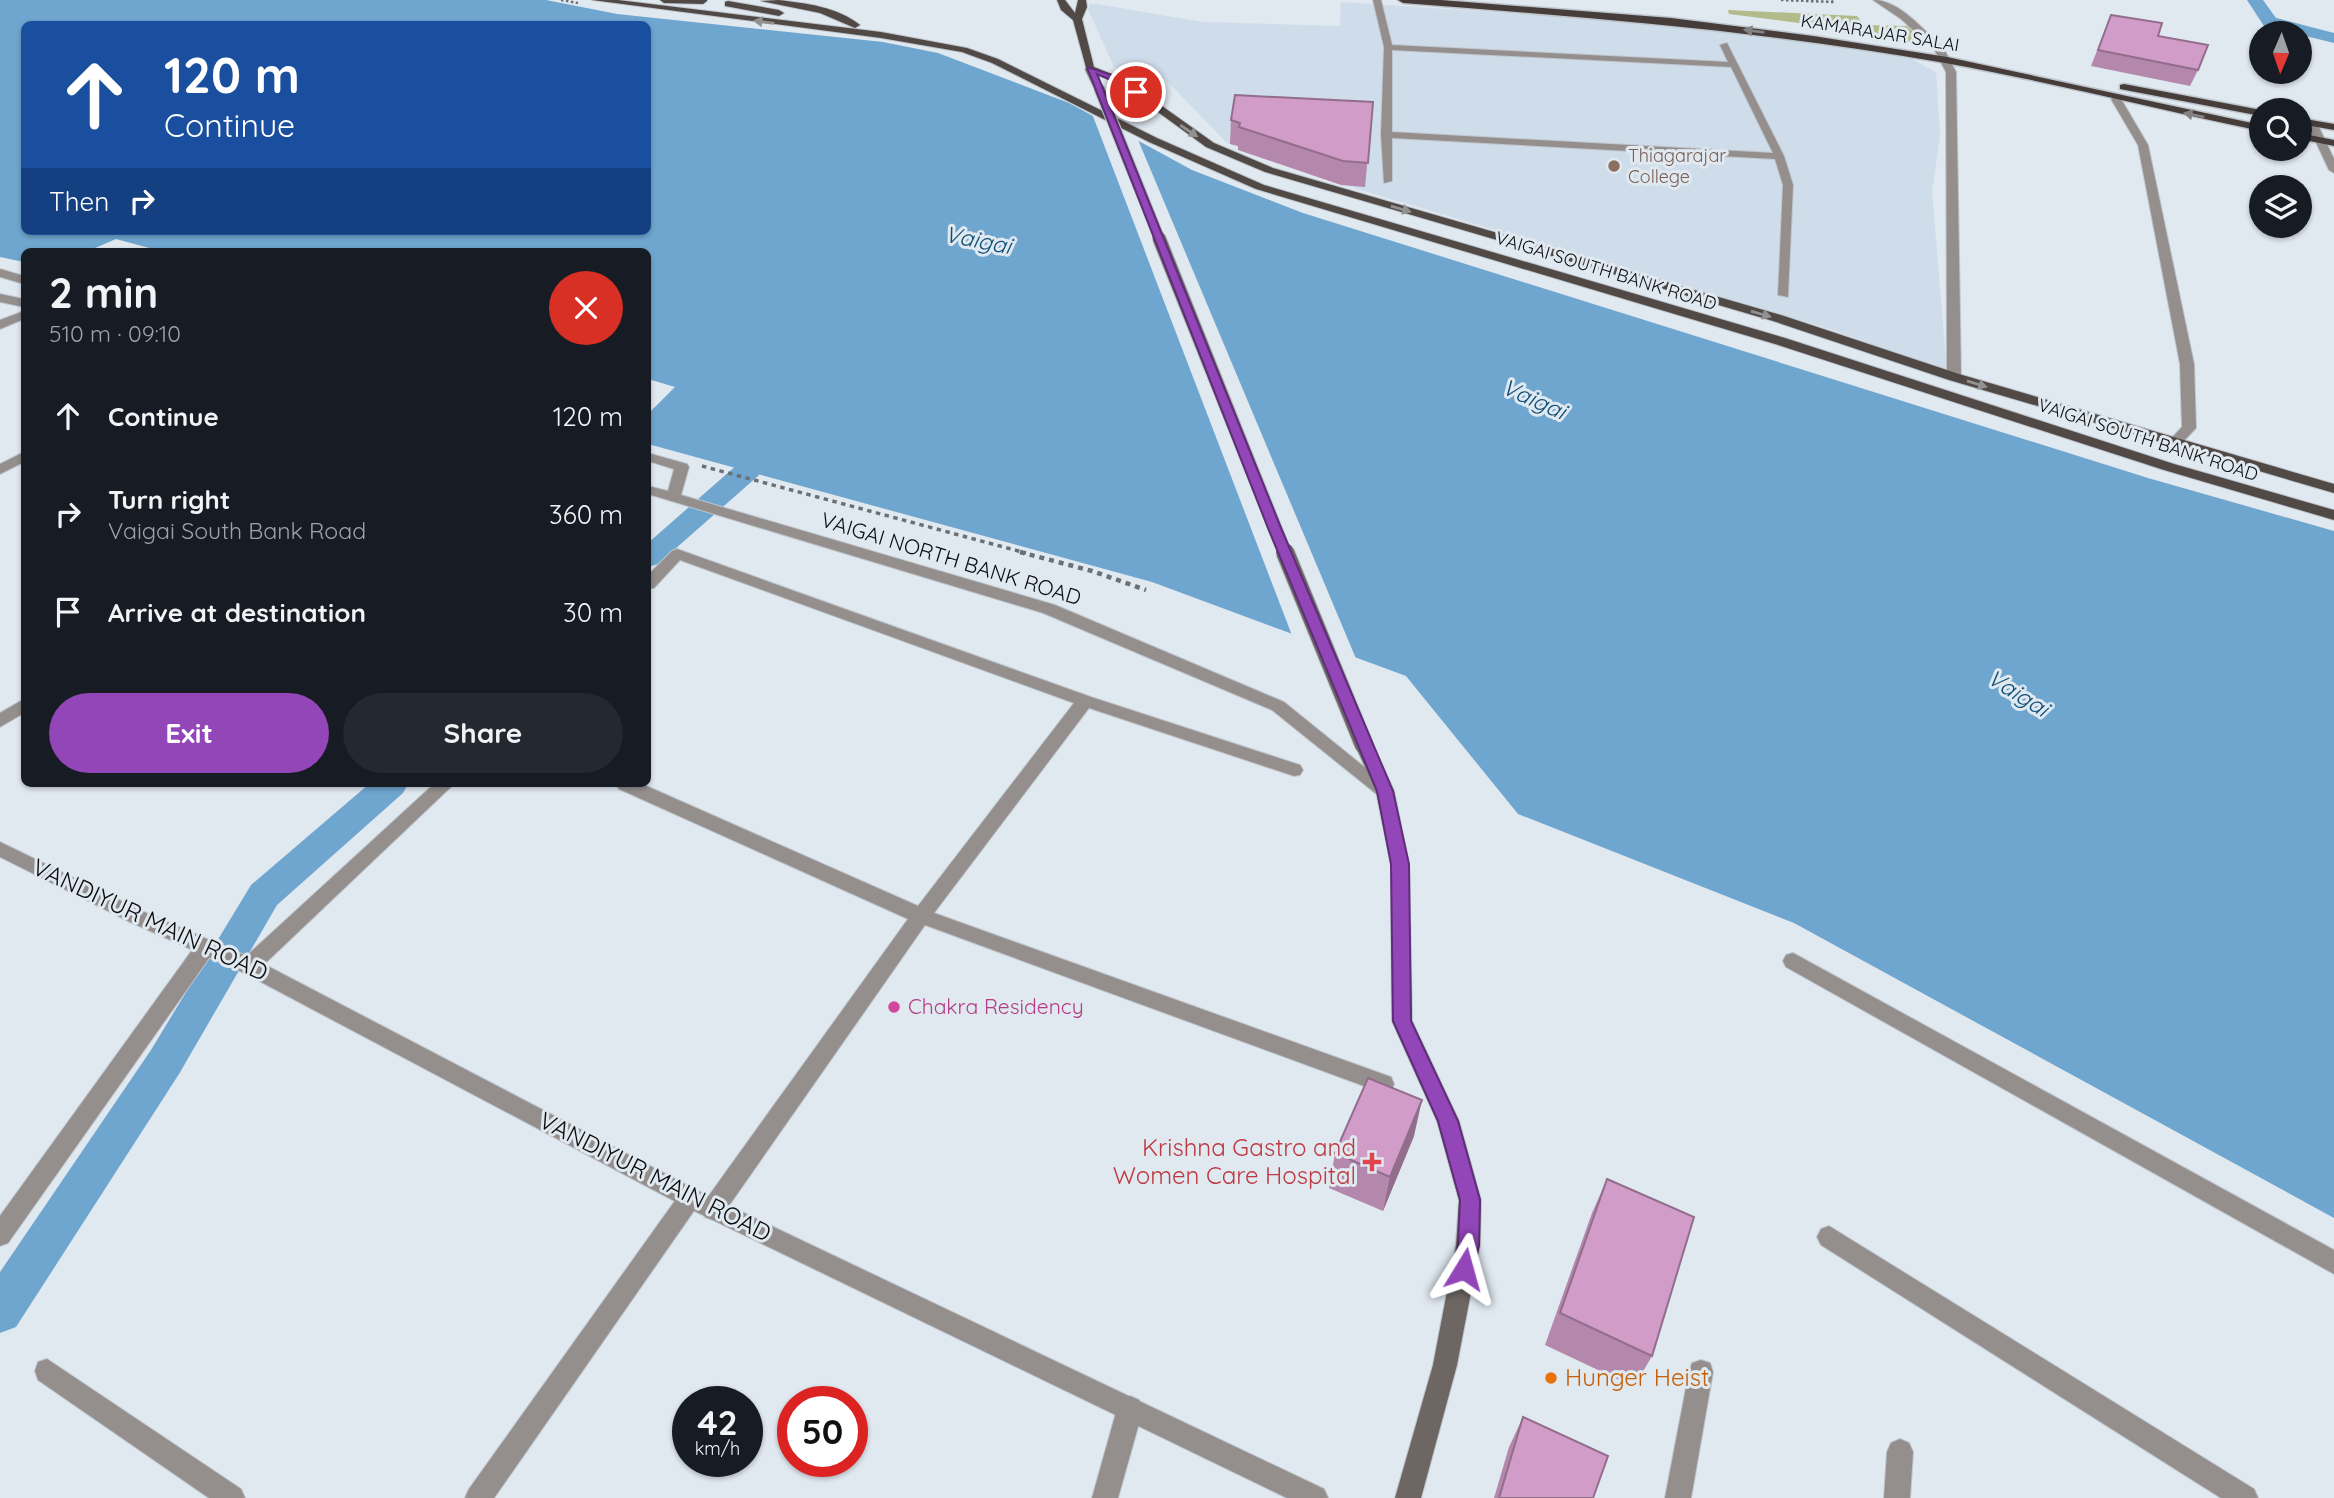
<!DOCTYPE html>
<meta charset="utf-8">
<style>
body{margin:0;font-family:Quicksand,sans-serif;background:#242831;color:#f1f3f6;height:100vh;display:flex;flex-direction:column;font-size:26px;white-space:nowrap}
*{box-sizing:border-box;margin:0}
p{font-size:23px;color:#9ea1a6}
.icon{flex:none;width:38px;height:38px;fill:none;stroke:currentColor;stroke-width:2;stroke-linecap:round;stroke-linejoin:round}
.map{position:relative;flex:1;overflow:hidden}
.side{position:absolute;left:21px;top:248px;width:630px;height:539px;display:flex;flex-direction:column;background:#171b24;border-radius:10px;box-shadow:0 2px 5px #0004}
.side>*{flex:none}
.banner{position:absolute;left:21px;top:21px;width:630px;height:214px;border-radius:10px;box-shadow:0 2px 5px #0004;background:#1a4fa0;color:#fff;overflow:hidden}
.needle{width:46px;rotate:182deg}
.tools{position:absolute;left:2249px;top:21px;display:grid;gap:14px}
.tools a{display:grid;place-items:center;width:63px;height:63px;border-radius:50%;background:#171b24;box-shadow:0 2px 5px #0004;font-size:35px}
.speed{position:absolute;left:672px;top:1386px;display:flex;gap:14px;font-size:35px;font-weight:700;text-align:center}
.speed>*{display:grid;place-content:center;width:91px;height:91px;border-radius:50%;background:#171b24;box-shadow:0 2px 5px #0004;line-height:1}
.speed small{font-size:18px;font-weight:400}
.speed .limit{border:10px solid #d22;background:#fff;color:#111}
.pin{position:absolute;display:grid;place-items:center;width:60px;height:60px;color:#fff;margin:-30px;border:4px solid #fff;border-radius:50%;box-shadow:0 2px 7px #0007}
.me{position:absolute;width:77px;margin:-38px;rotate:8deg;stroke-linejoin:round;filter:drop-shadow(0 0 5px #0008)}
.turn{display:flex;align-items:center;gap:24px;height:147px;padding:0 28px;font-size:32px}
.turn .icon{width:91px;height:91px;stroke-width:2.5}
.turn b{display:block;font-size:49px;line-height:60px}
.then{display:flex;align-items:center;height:66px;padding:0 28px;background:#0003;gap:14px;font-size:26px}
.round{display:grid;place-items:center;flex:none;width:74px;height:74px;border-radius:37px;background:#242831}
.overview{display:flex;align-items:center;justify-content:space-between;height:119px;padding:0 28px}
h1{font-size:42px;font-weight:800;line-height:52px}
.cta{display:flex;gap:14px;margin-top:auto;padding:14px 28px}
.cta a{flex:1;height:80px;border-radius:42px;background:#9246b8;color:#fff;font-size:28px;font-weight:800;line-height:80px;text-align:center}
.cta a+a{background:#242831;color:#f1f3f6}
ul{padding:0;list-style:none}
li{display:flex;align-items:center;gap:21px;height:98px;padding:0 28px}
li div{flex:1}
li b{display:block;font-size:26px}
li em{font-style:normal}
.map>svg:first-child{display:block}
.built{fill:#cfdcea}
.green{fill:#b2bb89}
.water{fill:#6fa6cf;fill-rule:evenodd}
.pier{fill:#e0e8f0}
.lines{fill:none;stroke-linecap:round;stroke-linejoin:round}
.canal{fill:#6fa6cf;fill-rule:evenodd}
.service-casing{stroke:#bec5cc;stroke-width:2}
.minor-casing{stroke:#bec5cc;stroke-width:2}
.tertiary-casing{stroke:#bec5cc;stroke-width:2}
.secondary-casing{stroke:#bec5cc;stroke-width:2}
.primary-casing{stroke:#bec5cc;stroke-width:2}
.trunk-casing{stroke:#bec5cc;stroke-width:3}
.path-far2{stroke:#6b7075;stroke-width:2.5;stroke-dasharray:2.5 2.5;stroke-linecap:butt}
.path-far1{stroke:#6b7075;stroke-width:3.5;stroke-dasharray:4.5 4.5;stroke-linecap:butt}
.path{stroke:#6b7075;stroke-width:4.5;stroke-dasharray:5 5;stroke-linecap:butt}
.service{fill:#948f8d;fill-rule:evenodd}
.minor{fill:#948f8d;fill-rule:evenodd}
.tertiary{fill:#948f8d;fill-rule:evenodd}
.secondary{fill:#6d6663;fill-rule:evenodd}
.primary{fill:#514946;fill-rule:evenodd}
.trunk{fill:#463d3a;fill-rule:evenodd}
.secondary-bridge-far2-casing{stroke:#bec5cc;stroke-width:12;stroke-linecap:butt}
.secondary-bridge-far1-casing{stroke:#bec5cc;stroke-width:15;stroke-linecap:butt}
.secondary-bridge-casing{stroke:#bec5cc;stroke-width:20;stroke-linecap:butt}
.secondary-bridge-far2{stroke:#6d6663;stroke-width:10}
.secondary-bridge-far1{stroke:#6d6663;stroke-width:13}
.secondary-bridge{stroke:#6d6663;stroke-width:18}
.wall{fill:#b487ac}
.shaded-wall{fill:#926e8c}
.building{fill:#d19dc8;stroke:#926e8c;stroke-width:2}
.oneway{fill:#919192}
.oneway2{fill:#848183}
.route{fill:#9246b8;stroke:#5f2e78;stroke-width:2}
.education-dot{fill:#8d6e63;stroke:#e0e8f0;stroke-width:2.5}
.hotel-dot{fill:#d1479c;stroke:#e0e8f0;stroke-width:2.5}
.health-dot{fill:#e0444e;stroke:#e0e8f0;stroke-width:2.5}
.food-dot{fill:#e8710a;stroke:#e0e8f0;stroke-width:2.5}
.labels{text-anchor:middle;stroke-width:6;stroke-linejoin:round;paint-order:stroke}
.far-street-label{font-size:18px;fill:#0b0e10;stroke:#e0e8f0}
.far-education-label{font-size:18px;fill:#785e54;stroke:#e0e8f0;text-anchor:start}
.street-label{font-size:21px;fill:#0b0e10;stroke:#e0e8f0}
.hotel-label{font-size:21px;fill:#b23c85;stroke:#e0e8f0;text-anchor:start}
.water-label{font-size:23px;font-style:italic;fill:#0d4f77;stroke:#e0e8f0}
.near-street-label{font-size:24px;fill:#0b0e10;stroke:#e0e8f0}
.near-health-label{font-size:24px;fill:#be3a42;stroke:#e0e8f0;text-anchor:end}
.near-food-label{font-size:24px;fill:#c56008;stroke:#e0e8f0;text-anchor:start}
</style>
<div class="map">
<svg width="2334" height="1498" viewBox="0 0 2334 1498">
<rect width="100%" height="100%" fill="#e0e8f0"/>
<path class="built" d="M1341,2L1685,25L1908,57L1936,72L1940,135L1932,192L1947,371L1824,327L1357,189L1227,143L1165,79H1144L1114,67L1088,9L1090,4H1097L1202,22L1340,26Z"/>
<path class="green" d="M1728,10L1857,16L1864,25L1907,26L1926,42L1920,44L1806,24L1729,14Z"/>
<path class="water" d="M0,0H546L617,14L883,42L938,53L1069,103L1192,170L1303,213L2148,478L2334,531V1218L1794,923L1518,814L1406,676L1152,582L648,444V414L675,387L648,379V252H164L116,239L86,252H24V262L0,257ZM24,24H648V231H24Z"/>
<path class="pier" d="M1091,111L1136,135L1357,661L1293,638Z"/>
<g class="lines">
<g class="canal">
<path d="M2247,0H2263L2276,18L2334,33V43L2264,26Z"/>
<path d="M779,429L788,431L792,437L758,476L658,564L648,567V543L738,464L770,431Z"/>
<path d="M369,784H408L403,793L277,905L179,1074L16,1327L0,1333V1272L151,1050L251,885Z"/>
</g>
<defs>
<path id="service" d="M1373,0H1381L1392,45L1728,62L1720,45L1727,43L1784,156L1793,185L1788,297L1778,295L1783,185L1775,159L1392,138V181L1384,183L1381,135L1384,47ZM1392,50L1731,67L1773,153L1392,132Z"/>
<g id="minor">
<path d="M1939,46L1944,49L1956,72L1961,377L1954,381L1947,377L1946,72L1934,49Z"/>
<path d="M2116,96L2121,99L2148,145L2194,364L2196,428L2179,446L2174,447L2167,443L2182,427L2180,364L2138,145L2111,99Z"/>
<path d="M2308,121L2317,123L2334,159V173L2329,170L2307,123Z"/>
<path d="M24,311V319L0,329V320Z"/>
<path d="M24,452V462L0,474V464Z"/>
<path d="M677,549L1091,697L1300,765L1303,770L1300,775L1294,776L1089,708L934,913L1391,1077L1394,1084L1391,1091L1383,1093L925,925L721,1217L713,1220L705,1217L702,1209L705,1201L908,919L619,789L616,784H642L918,906L1074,703L680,560L654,588L648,589V575L672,551Z"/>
<path d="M24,699V713L0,727V713Z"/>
<path d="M434,784H454L256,972L249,974L242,972L239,966L242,960Z"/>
<path d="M205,940L212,942L215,948L212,954L8,1243L0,1246V1216L198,942Z"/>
<path d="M1793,953L2334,1250V1274L1786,967L1783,961L1786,955Z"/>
<path d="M690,1187L698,1191L701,1198L698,1205L494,1498H465L469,1489L682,1191Z"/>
<path d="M1829,1226L2254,1489L2258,1498H2221L1821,1245L1817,1237L1821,1229Z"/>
<path d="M47,1359L241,1489L245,1498H209L38,1380L35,1371L38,1362Z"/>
<path d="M1701,1360L1710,1363L1713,1372L1691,1498H1665L1689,1372L1692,1363Z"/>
<path d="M1130,1396L1139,1400L1143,1409L1118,1498H1092L1117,1409L1121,1400Z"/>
<path d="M1900,1439L1909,1443L1913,1452L1910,1498H1884L1887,1452L1891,1443Z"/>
</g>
<g id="tertiary">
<path d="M1873,0C1900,0 1923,30 1942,47V51H1936L1901,19Z"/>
<path d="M0,269L24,276V284L0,277Z"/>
<path d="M0,294L24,299V307L0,302Z"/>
<path d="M648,453L687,464L689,467L681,495L1055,605L1284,702L1394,791L1391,796H1379L1272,710L1043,613L648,494V486L668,491L674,469L648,461Z"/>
<path d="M0,842L144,912L256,960L698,1191L1324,1489L1328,1498H1287L682,1205L242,972L130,922L0,857Z"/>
</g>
<g id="secondary">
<path d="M1090,66L1095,69L1103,90L1094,88L1085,69Z"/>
<path d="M1364,739L1370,741L1373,745L1394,791L1409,865L1412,1021L1459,1121L1481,1200L1480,1245L1457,1365L1421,1498H1395L1433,1365L1456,1245L1459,1200L1437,1121L1392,1021L1391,865L1376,791L1355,745L1358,741Z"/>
</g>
<g id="primary">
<path d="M592,0H618L881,32L967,48L998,59L1157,138L1264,185L1785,338L2174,464L2334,510V520L2164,470L1775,344L1256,189L1149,142L992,63L962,52L881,38Z"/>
<path d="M660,0H707V1L703,4L664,3Z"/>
<path d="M778,0C805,3 838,7 860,25L855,28L820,13L761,1Z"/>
<path d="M1057,0H1065L1075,13L1078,0H1086L1087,7L1082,19L1094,67L1124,79L1214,143L1273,168L1781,315L1959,374L2334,484V493L1949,380L1773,321L1265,172L1206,147L1118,83L1087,71L1073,20L1061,10Z"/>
<path d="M728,1L779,10L784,13L779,16L725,6V2Z"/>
</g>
<g id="trunk">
<path d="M1398,0H1441L1671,18L1813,36L1947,57L2261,125V131C2156,109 2051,82 1945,63C1766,31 1585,17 1403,3Z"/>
<path d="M2124,84L2261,110H2263H2261V116L2120,89V85Z"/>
<path d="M2300,118L2334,124V130L2300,124Z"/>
<path d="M2300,133L2334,140V146L2300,139Z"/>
</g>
</defs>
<use href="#service" class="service-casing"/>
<use href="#minor" class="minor-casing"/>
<use href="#tertiary" class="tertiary-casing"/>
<use href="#secondary" class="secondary-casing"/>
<use href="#primary" class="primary-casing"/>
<use href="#trunk" class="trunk-casing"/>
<g class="path-far2">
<path d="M561,0L578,3"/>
<path d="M1781,0L1834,2L1832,0"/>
</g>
<path class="path-far1" d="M702,466L1026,553"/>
<path class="path" d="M1020,552L1092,571L1146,590"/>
<use href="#service" class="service"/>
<use href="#minor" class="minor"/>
<use href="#tertiary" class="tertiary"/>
<use href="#secondary" class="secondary"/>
<use href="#primary" class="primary"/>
<use href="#trunk" class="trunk"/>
<defs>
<path id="secondary-bridge-far2" d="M1099,88L1160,240"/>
<path id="secondary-bridge-far1" d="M1159,238L1285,553"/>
<path id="secondary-bridge" d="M1285,552L1364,745"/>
</defs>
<use href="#secondary-bridge-far2" class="secondary-bridge-far2-casing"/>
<use href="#secondary-bridge-far1" class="secondary-bridge-far1-casing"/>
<use href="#secondary-bridge" class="secondary-bridge-casing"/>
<use href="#secondary-bridge-far2" class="secondary-bridge-far2"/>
<use href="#secondary-bridge-far1" class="secondary-bridge-far1"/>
<use href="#secondary-bridge" class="secondary-bridge"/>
</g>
<g class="wall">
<path d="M2111,15L2158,36L2198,70L2190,86L2091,66Z"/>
<path d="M1373,102L1365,187L1341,185L1238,150V146L1230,144L1231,120Z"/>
<path d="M1414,1136L1383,1211L1329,1188L1335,1153Z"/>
<path d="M1607,1179L1652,1356L1634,1387L1545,1345L1592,1213Z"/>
<path d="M1523,1417L1593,1498H1494L1509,1447Z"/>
</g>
<path class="shaded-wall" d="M1422,1100L1414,1136L1383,1211L1390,1177Z"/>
<g class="building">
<path d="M2111,15L2162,23L2158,36L2208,45L2198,70L2098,50Z"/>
<path d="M1235,95L1373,102L1368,163L1343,161L1239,127L1240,123L1231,120Z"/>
<path d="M1368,1078L1422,1100L1390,1177L1335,1153Z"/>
<path d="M1607,1179L1694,1217L1652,1356L1560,1313Z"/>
<path d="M1523,1417L1608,1456L1593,1498H1499Z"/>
</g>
<defs><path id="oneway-solid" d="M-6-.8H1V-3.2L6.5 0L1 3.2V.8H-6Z" transform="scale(1.75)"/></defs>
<g class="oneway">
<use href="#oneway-solid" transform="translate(764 22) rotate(-173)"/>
<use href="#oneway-solid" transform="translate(1189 131) rotate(34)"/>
<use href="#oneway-solid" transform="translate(1401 209) rotate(16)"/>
<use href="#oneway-solid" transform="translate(1761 314) rotate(16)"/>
<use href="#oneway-solid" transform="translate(1977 384) rotate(17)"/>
</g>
<g class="oneway2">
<use href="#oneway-solid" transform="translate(1754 31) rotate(-173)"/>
<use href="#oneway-solid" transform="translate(2194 115) rotate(-169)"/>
</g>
<path class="route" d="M1087,67L1124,79L1140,92L1133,94L1118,83L1097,74L1281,528L1393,791L1409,864L1411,1021L1458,1121L1480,1200L1479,1245L1471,1276L1464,1279L1456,1276L1453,1269L1458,1245L1460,1200L1438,1121L1393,1021L1391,864L1377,791L1268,528Z"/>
<circle class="education-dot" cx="1614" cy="166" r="7"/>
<circle class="hotel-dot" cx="894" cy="1007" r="7"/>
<path class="health-dot" d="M1368.5 1151.5h7v7h7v7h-7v7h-7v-7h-7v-7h7z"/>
<circle class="food-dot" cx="1551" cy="1378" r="7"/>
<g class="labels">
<g class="far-street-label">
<text transform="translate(1880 33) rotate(9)" y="6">KAMARAJAR SALAI</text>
<text transform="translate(1606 271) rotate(17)" y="6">VAIGAI SOUTH BANK ROAD</text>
<text transform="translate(2148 440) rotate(18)" y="6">VAIGAI SOUTH BANK ROAD</text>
</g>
<g class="far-education-label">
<text x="1628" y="162">Thiagarajar<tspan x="1628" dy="21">College</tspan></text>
</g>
<g class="street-label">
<text transform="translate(951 559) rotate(17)" y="7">VAIGAI NORTH BANK ROAD</text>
</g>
<g class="hotel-label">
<text x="908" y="1014">Chakra Residency</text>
</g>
<g class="water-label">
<text transform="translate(978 240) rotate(11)" y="8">Vaigai</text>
<text transform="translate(1534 399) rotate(24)" y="8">Vaigai</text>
<text transform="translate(2018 693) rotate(32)" y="8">Vaigai</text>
</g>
<g class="near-street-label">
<text transform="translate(150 920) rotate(25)" y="8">VANDIYUR MAIN ROAD</text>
<text transform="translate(655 1177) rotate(27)" y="8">VANDIYUR MAIN ROAD</text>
</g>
<g class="near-health-label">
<text x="1356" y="1156">Krishna Gastro and<tspan x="1356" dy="28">Women Care Hospital</tspan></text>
</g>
<g class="near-food-label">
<text x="1565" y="1386">Hunger Heist</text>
</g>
</g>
</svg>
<div class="tools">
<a><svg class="needle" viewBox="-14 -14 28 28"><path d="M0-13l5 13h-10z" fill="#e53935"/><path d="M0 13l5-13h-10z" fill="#9ea1a6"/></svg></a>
<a><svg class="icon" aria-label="search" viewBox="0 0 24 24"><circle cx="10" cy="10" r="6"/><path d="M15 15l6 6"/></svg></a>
<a><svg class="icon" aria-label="layers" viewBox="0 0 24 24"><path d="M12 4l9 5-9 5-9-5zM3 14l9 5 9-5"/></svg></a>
</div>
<div class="speed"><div>42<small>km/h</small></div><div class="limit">50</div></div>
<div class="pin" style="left:1136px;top:92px;background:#d93025"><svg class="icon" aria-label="arrive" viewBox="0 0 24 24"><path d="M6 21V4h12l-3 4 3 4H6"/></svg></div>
<svg class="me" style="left:1464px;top:1269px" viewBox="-20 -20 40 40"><path d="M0-17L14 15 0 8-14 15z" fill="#9246b8" stroke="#fff" stroke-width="4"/></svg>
<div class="banner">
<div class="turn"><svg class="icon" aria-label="ahead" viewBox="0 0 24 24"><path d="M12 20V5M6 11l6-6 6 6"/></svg><div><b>120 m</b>Continue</div></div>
<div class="then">Then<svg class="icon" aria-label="right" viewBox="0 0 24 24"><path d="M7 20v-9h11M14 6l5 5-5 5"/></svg></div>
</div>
<section class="side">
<div class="overview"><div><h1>2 min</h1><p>510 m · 09:10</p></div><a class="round" style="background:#d93025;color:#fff"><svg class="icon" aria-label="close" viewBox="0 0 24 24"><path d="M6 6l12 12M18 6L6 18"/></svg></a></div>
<ul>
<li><svg class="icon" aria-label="ahead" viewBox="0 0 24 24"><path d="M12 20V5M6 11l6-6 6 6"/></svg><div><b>Continue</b></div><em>120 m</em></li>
<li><svg class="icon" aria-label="right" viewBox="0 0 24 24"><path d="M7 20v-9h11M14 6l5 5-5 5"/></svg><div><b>Turn right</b><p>Vaigai South Bank Road</p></div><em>360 m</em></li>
<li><svg class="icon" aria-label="arrive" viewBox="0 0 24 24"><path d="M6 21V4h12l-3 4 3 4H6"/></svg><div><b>Arrive at destination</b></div><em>30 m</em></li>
</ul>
<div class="cta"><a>Exit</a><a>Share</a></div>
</section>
</div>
